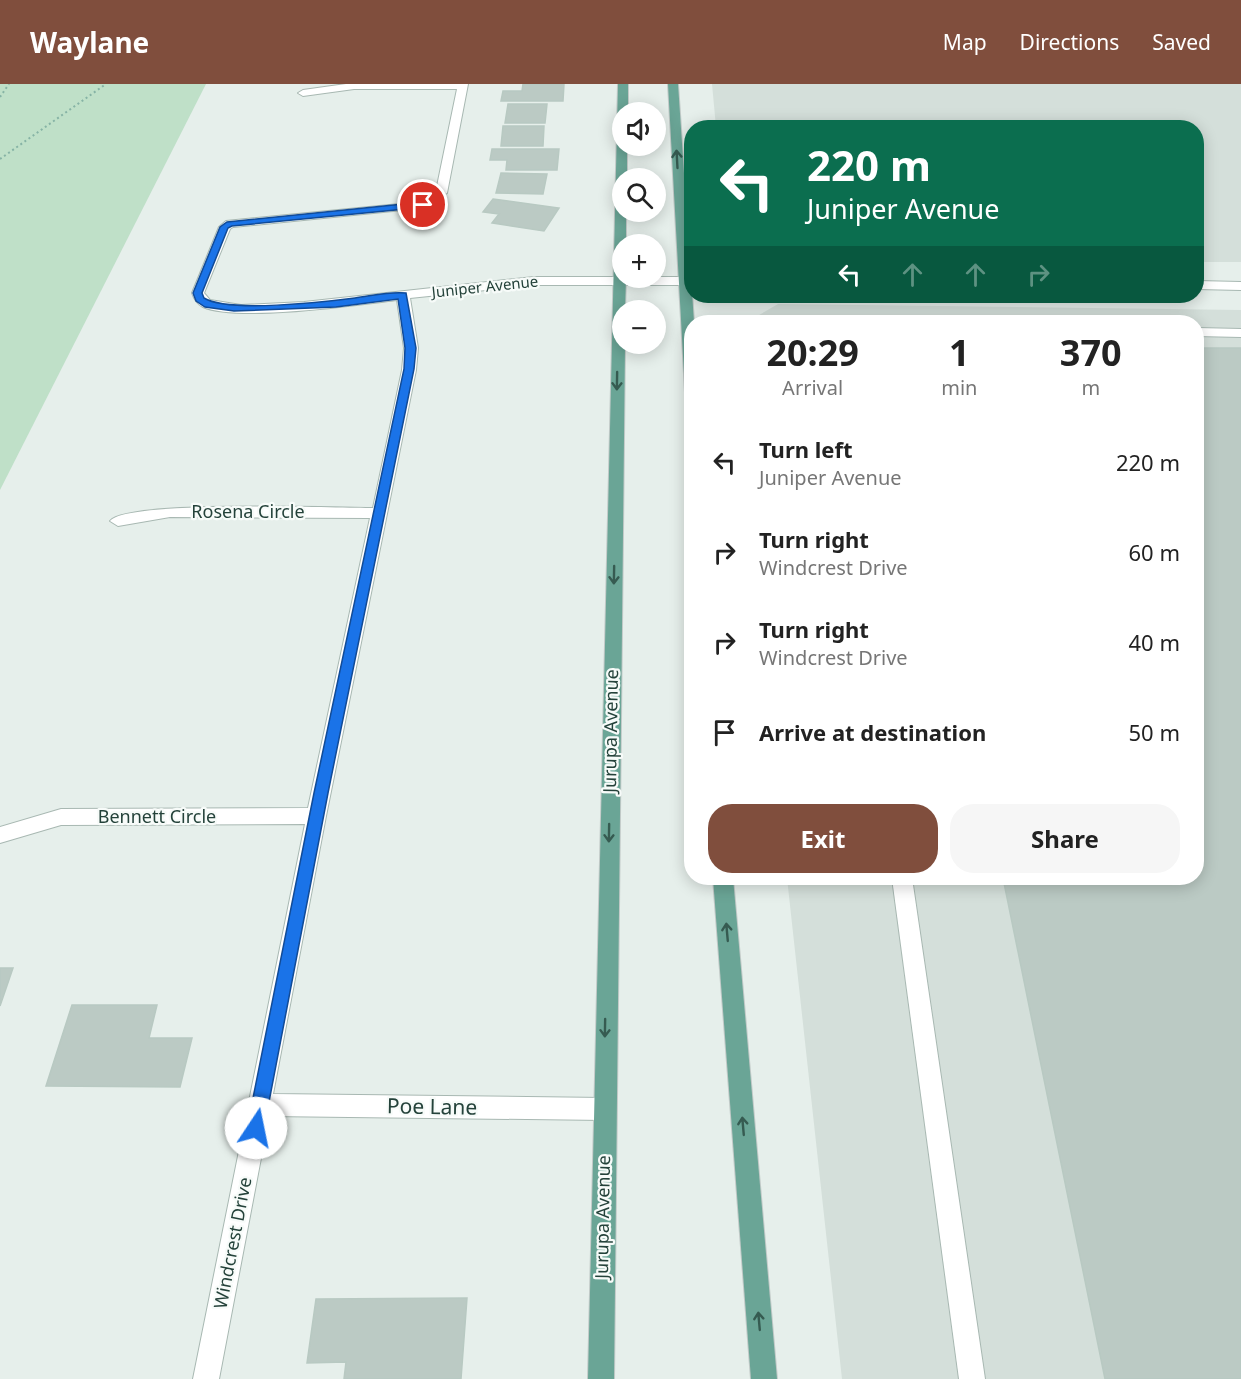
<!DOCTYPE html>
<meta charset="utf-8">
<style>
body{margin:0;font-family:"Noto Sans",sans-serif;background:#f6f6f6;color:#222;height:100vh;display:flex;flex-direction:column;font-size:22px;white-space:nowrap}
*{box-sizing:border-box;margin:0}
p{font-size:20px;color:#767676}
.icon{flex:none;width:33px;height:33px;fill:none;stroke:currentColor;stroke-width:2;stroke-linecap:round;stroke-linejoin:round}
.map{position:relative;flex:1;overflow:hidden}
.sheet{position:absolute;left:684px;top:231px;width:520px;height:570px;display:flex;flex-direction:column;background:#fff;border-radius:24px;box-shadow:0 3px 15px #0003}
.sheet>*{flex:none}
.guide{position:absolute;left:684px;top:36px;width:520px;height:183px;border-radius:24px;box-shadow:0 3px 15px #0003;background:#0b6e4f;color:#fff;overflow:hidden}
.controls{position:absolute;left:612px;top:18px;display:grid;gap:12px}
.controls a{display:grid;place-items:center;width:54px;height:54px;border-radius:50%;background:#fff;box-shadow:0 3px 15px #0003;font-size:30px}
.pin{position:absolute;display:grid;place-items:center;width:51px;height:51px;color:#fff;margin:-26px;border:3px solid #fff;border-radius:50%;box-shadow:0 2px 6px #0007}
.me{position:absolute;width:66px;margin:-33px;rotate:11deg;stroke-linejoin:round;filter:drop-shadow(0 0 4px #0008)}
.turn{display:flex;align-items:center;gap:21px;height:126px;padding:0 24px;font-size:27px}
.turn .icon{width:78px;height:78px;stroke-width:2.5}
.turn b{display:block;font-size:42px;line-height:51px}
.lanes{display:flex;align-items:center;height:57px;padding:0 24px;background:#0003;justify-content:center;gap:30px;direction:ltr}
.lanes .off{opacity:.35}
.eta{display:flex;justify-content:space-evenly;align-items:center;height:102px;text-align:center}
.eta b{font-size:36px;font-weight:700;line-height:42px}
.cta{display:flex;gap:12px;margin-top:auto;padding:12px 24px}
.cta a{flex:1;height:69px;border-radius:24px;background:#804e3d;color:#fff;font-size:24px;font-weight:700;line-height:69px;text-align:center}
.cta a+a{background:#f6f6f6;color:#222}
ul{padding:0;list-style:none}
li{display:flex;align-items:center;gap:18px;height:90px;padding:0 24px}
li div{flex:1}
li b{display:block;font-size:22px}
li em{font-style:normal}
header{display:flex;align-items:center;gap:36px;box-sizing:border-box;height:84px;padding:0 30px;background:#804e3d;color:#fff}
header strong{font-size:28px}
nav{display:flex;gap:33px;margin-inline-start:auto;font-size:21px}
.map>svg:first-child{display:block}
.built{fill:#d4dfda}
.green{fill:#bfe0c8}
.building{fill:#bbcac4;stroke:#b8c9c2;stroke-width:1.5}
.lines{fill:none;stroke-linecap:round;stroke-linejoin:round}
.lane-casing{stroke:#a8b8b2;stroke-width:2}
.street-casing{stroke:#a8b8b2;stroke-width:2}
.primary-casing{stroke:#c2cac8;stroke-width:2}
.path{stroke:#86b3a5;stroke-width:2;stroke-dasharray:2 3;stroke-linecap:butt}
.lane{fill:#fff;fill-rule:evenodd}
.street{fill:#fff;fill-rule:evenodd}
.primary{fill:#6aa596;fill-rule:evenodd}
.oneway{stroke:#365b51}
.route{fill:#1a73e8;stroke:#114b97;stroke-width:1.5}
.labels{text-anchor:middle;stroke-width:4.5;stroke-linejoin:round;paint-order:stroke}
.far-street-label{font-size:15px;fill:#24423a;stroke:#f7fbf9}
.street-label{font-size:18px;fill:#24423a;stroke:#f7fbf9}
.near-street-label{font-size:21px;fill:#24423a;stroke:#f7fbf9}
</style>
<header>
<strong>Waylane</strong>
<nav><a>Map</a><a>Directions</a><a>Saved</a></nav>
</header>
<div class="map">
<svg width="1241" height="1295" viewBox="0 0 1241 1295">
<rect width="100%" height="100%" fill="#e6efeb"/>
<g class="built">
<path d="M712,0H1241V178H1197V44L716,43Z"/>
<path d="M778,220L1241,226V1295H842L787,794H1197V238H747Z"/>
</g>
<path class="green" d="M0,0H206L0,406Z"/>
<g class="building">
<path d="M523,0H564L563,17H501L503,7H522Z"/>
<path d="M508,20H547L545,39H505Z"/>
<path d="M503,42H544L543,62H501Z"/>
<path d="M492,65H559L557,86H506L507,76H490Z"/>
<path d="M501,89L547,90L543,110L496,109Z"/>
<path d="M493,115L559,124L544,147L492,139L499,130L483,128Z"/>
<path d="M1197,264H1241V1295H1105L1003,794H1197Z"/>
<path d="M0,884H13L0,922Z"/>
<path d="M72,921H157L149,954H192L180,1003L46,1002Z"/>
<path d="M467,1214L461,1295H344L346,1278L307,1279L316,1215Z"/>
</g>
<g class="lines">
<defs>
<g id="lane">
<path d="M1197,244L1241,245V253L1197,252Z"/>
<path d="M892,794H912L985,1295H959Z"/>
</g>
<g id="street">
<path d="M346,0H468L447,109L423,124L233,143L230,145L204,209L210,216L241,221L304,218L534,193H692V201H534L410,214L418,264L416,286L326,732L273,1010L604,1014L612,1017L615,1025L612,1033L604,1036L269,1032L219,1295H193L305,740L61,741L0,759V743L61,725L308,724L370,434L170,433L118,442L110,437C126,416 336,424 373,424L402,286L404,264L397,216C356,221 238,238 203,223C197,220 194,215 192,209L219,143L226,137L420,118L436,107L457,5H354L303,12L298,9L303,6Z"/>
<path d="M1197,197L1241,198V206L1197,205Z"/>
</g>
<g id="primary">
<path d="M618,0H628V28H622V62H627V94H622V128H626V160H622V194H626L625,226H622V260H625L614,1295H588Z"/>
<path d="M668,0H678L694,238H692V312L685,308Z"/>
<path d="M713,794H733L777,1295H751Z"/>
</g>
</defs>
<use href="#lane" class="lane-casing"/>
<use href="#street" class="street-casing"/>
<use href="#primary" class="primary-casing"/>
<g class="path">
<path d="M0,13L9,0"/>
<path d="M0,75L106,0"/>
</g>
<use href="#lane" class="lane"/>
<use href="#street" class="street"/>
<use href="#primary" class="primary"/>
</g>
<defs><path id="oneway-shaft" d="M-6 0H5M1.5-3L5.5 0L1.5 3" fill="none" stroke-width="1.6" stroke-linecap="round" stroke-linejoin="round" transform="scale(1.5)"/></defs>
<g class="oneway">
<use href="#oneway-shaft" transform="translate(677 75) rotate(-93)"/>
<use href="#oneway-shaft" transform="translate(617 297) rotate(91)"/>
<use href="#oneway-shaft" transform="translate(614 491) rotate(91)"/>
<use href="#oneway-shaft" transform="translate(609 749) rotate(91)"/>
<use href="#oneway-shaft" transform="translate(727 848) rotate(-95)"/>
<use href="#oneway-shaft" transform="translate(605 944) rotate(91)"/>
<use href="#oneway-shaft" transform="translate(743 1042) rotate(-95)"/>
<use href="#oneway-shaft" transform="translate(759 1237) rotate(-95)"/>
</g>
<path class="route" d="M423,118L426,119V123L232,142L228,144L202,209L204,214C228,229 324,218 355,214C371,212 390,207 406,209L416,264L414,285L328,709L264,1044L262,1050L256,1052L250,1050L247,1044L314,709L404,285L405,264L398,215L336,223L234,227L205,223L196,217L193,209L220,143L227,138Z"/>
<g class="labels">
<g class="far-street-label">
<text transform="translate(485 203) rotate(-6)" y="5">Juniper Avenue</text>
</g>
<g class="street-label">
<text x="248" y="434">Rosena Circle</text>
<text transform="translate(611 647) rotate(-89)" y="6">Jurupa Avenue</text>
<text x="157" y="739">Bennett Circle</text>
<text transform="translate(603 1133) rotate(-89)" y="6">Jurupa Avenue</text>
<text transform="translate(233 1159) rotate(-79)" y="6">Windcrest Drive</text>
</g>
<g class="near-street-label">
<text transform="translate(432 1023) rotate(1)" y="7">Poe Lane</text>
</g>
</g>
</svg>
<div class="controls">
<a><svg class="icon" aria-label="sound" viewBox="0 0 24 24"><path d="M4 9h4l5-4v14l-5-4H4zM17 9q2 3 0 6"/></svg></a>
<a><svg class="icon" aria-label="search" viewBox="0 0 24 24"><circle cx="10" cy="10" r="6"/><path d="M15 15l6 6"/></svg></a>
<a>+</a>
<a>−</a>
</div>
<div class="pin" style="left:423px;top:121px;background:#d93025"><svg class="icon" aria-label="arrive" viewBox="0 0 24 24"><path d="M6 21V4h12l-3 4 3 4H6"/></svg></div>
<svg class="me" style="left:256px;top:1044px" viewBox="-20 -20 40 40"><circle r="19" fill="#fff"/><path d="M0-13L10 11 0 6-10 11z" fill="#1a73e8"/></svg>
<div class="guide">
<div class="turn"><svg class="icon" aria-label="left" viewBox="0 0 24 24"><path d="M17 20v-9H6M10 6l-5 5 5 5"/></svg><div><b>220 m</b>Juniper Avenue</div></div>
<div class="lanes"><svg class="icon" aria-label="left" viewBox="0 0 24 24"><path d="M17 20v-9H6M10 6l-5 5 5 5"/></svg><svg class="icon off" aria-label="ahead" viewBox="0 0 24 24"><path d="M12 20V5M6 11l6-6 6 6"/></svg><svg class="icon off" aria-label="ahead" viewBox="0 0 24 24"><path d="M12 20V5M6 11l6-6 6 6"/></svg><svg class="icon off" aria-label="right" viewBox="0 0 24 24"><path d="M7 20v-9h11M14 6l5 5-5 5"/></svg></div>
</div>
<section class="sheet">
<div class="eta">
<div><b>20:29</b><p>Arrival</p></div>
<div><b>1</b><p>min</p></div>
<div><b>370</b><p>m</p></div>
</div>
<ul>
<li><svg class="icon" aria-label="left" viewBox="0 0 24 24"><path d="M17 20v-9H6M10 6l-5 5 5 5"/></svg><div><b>Turn left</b><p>Juniper Avenue</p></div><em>220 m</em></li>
<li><svg class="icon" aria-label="right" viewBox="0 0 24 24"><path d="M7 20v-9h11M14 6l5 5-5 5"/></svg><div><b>Turn right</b><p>Windcrest Drive</p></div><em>60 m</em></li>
<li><svg class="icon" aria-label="right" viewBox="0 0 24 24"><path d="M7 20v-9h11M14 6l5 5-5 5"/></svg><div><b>Turn right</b><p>Windcrest Drive</p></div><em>40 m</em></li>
<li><svg class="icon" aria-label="arrive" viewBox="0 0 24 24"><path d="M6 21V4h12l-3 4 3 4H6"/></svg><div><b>Arrive at destination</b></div><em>50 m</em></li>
</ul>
<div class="cta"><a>Exit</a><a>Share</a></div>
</section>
</div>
